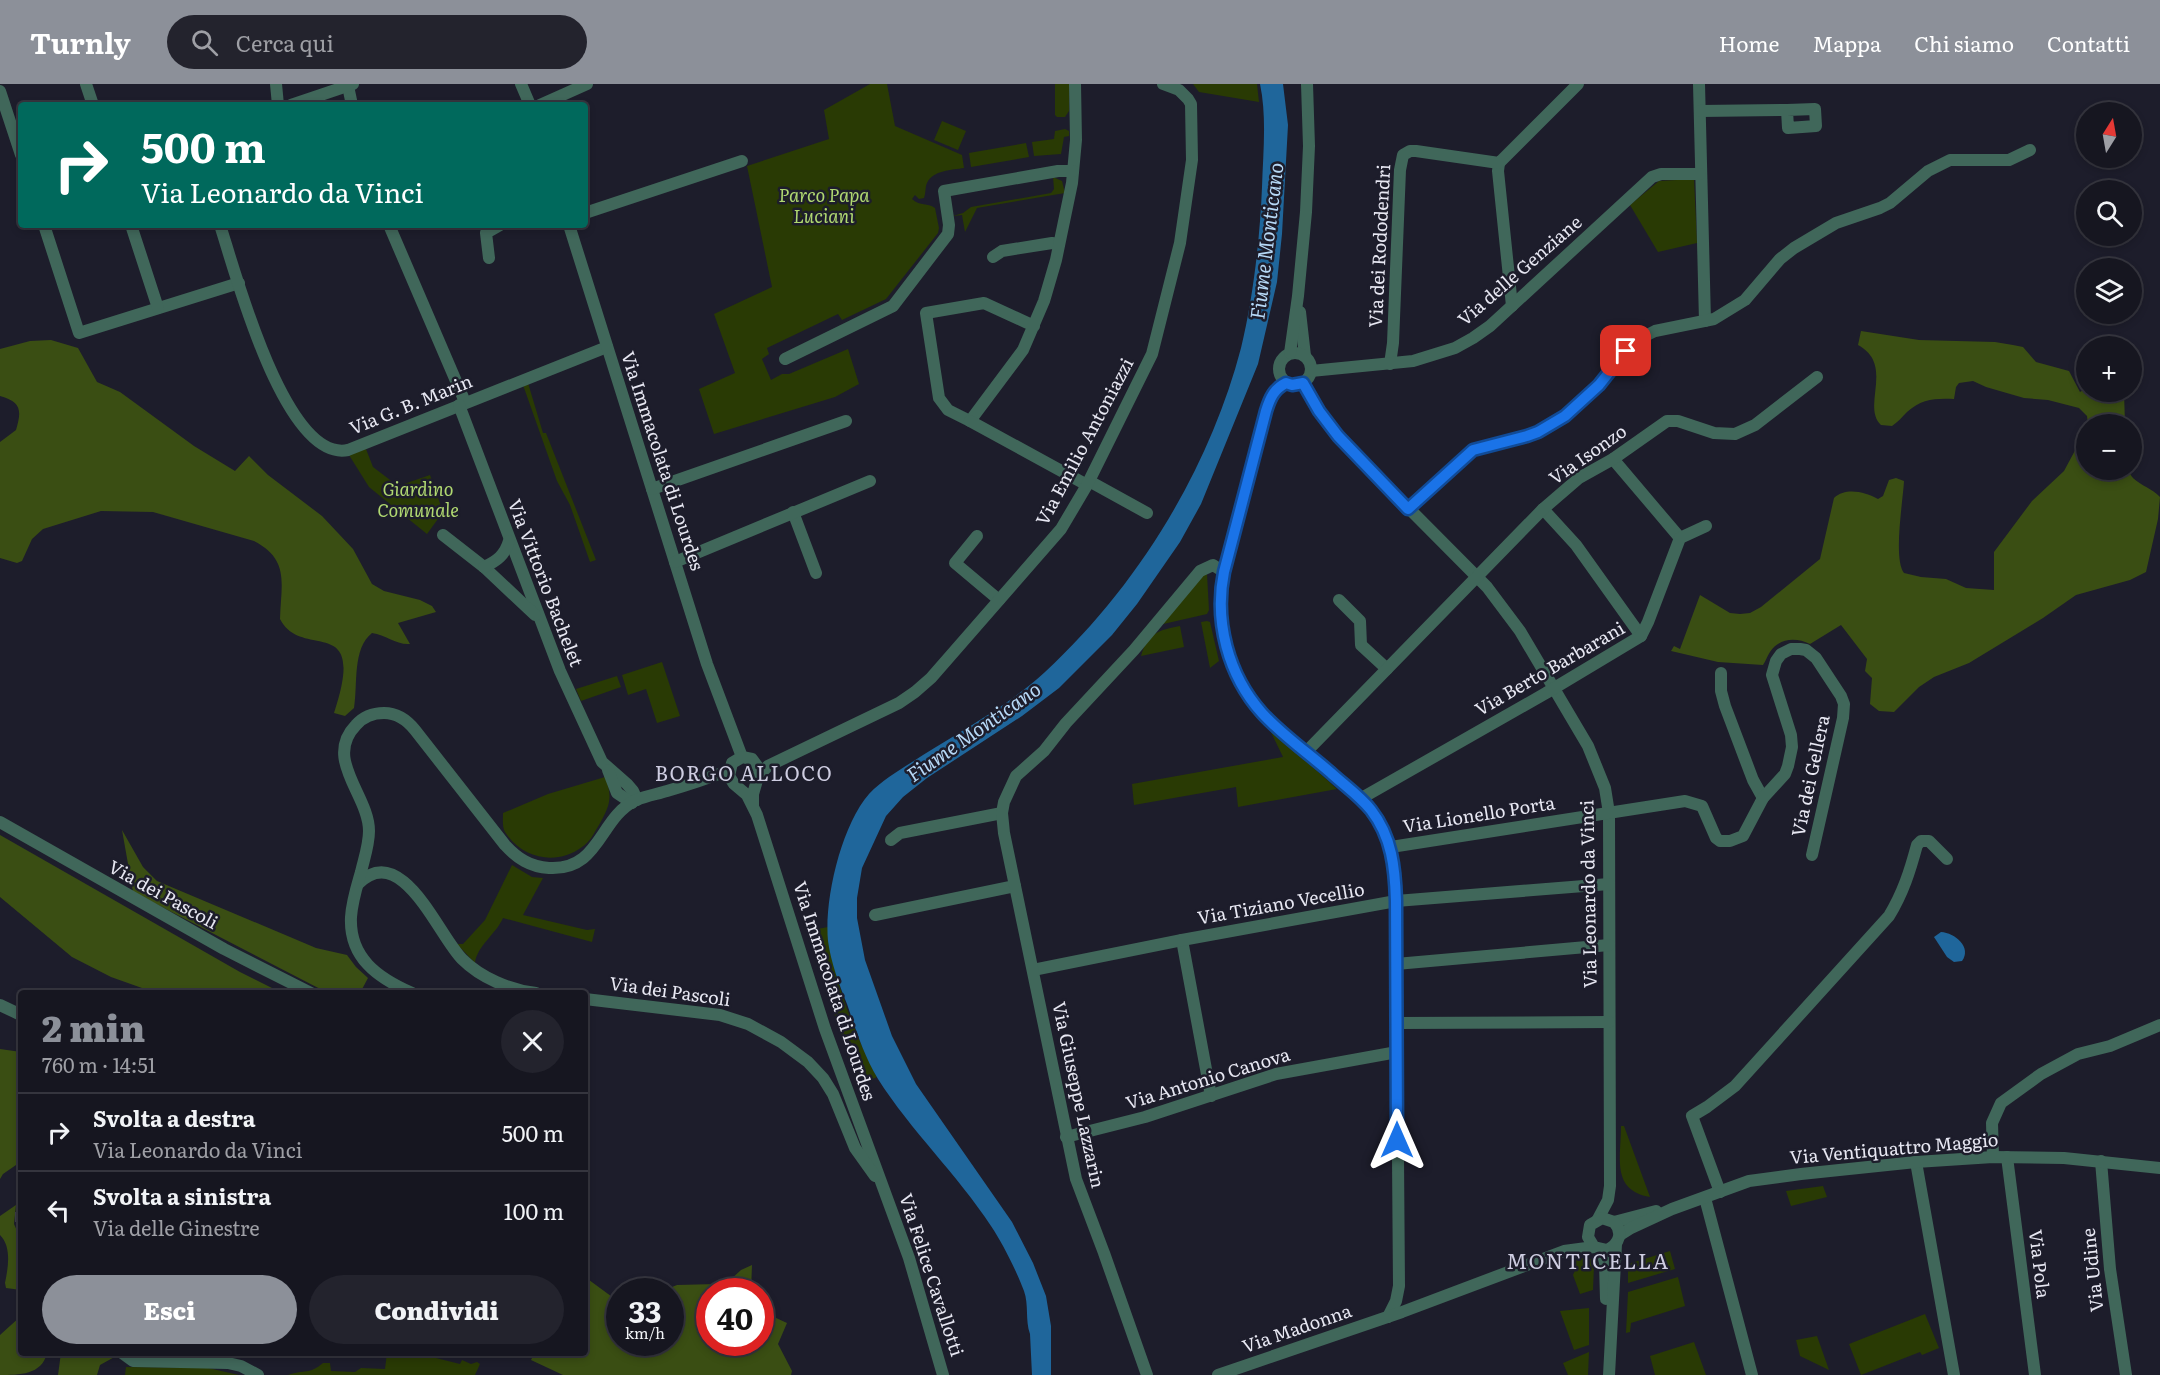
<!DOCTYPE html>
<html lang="it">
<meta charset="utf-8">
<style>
body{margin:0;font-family:Literata,serif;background:#23232d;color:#f1f3f6;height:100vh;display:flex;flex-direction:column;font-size:22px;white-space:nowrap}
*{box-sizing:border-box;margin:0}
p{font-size:20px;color:#9e9fa5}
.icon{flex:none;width:33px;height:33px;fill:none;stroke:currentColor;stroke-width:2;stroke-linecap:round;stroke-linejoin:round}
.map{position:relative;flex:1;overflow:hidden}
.side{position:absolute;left:18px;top:906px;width:570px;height:366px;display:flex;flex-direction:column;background:#161620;border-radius:6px;box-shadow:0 3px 9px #0003,0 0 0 2px #35353e}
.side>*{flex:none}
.top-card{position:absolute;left:18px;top:18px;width:570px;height:126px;border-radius:6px;box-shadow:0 3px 9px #0003,0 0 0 2px #35353e;background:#00695c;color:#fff;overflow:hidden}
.needle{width:39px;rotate:11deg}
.fabs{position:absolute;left:2076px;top:18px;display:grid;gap:12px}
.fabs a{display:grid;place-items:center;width:66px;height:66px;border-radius:50%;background:#161620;box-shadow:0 3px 9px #0003,0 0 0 2px #35353e;font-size:30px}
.speed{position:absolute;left:606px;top:1194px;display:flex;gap:12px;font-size:30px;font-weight:700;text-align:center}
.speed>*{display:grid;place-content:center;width:78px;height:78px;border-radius:50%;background:#161620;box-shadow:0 3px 9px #0003,0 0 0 2px #35353e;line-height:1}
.speed small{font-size:15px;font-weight:400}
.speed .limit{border:9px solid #d22;background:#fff;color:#111}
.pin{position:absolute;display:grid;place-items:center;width:51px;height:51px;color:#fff;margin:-26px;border-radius:12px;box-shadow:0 3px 9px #0006}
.me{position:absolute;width:66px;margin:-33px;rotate:0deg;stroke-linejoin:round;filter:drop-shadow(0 0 4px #0008)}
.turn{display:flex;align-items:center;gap:21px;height:126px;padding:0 24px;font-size:27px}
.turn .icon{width:78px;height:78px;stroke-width:2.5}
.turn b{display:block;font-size:42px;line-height:51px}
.round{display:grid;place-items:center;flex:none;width:63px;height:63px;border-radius:32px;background:#23232d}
.summary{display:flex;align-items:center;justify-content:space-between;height:102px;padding:0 24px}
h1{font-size:36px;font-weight:800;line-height:45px;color:#8c9099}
.cta{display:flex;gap:12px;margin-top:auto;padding:12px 24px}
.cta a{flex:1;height:69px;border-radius:36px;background:#8c9099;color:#fff;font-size:24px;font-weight:800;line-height:69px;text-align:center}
.cta a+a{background:#23232d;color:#f1f3f6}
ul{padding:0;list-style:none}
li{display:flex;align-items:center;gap:18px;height:78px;padding:0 24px;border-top:2px solid #35353e}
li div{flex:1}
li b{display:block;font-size:22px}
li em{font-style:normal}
header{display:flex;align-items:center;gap:36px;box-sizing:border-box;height:84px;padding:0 30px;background:#8c9099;color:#fff}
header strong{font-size:28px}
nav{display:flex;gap:33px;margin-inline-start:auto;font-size:21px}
.search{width:420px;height:54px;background:#23232d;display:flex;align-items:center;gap:15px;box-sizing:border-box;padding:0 21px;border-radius:33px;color:#9e9fa5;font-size:22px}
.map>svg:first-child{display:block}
.green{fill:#293a04}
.forest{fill:#3a4e13}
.water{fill:#1f669b}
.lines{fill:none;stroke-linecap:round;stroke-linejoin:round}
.minor-tunnel{stroke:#3b3b49;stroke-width:12;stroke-dasharray:12 6;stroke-linecap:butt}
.minor{stroke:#40675a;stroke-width:12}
.route-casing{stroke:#114b97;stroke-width:15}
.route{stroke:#1a73e8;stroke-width:10}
.labels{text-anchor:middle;stroke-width:5;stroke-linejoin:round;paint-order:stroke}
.park-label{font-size:18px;font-style:italic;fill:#b0d871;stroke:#1d1d2b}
.street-label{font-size:18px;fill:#e7e7f2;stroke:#1d1d2b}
.water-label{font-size:20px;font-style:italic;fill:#b6d8f6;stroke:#1d1d2b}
.neighbourhood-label{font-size:20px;letter-spacing:1.5px;fill:#cecde1;stroke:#1d1d2b}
.quarter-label{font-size:21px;letter-spacing:1.5px;fill:#cecde1;stroke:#1d1d2b}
</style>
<header>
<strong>Turnly</strong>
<div class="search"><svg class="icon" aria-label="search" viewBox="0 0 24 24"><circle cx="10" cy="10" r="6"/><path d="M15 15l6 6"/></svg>Cerca qui</div>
<nav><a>Home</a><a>Mappa</a><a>Chi siamo</a><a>Contatti</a></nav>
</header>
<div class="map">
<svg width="2160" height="1291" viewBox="0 0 2160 1291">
<rect width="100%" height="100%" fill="#1d1d2b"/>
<g class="green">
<path d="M870,0H887L895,42L962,71L964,84C952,86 933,86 927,99C925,103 926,109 924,114L919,115L915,111L912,115C921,123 927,118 935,124L939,144L938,149L886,215L842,236L838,230L767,264L769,270L762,275L771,296L782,290H789L848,265L859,300L835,313L714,350L699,305L735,289L714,230L772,203L747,82L829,55L824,26Z"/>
<path d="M1055,0H1069V27L1065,33H1057L1055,31Z"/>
<path d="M1193,0H1257L1259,18L1199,8Z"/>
<path d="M942,37L966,47L958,66L934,56Z"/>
<path d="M1065,45L1069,47V52L1064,53L1061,70L1034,72L1032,58L1054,55L1055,47Z"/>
<path d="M1026,59L1029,73L971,83L969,69Z"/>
<path d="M1053,93L1062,97L1065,109L977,124L965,148L962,131L953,132L963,129L971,123L1051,109L1054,105Z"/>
<path d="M1694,95L1697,159L1658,168L1630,121L1659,97Z"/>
<path d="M528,299L543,349H546L596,476L590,478L570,421L557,397L523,301Z"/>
<path d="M366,365L373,383L398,402L430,391L443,428L427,450L369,403L349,371Z"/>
<path d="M1207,490L1209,526L1207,530L1159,541L1201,491Z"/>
<path d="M1207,537L1210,538L1219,577L1210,584L1201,538Z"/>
<path d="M1180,542L1184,563L1141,572C1147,549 1159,546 1180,542Z"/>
<path d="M662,578L680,632L657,639L646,605L628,611L622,591Z"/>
<path d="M617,592L621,603L581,617L576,605Z"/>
<path d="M1268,642L1337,705L1238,723L1236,703L1134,721L1132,700L1283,673Z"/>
<path d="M605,693C613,713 610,722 599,741C594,749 590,758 582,763C557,782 522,775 505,748C502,743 503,735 503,729L548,710Z"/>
<path d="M512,781L532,793L543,794L523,831L587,846L595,845L592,858L503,834C496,850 477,862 475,879L457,860H463L485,836Z"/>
<path d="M828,843C830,887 856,954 877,993L860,1001L857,999L807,847Z"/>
<path d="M1621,1042H1624L1650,1113C1611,1106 1621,1074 1621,1042Z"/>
<path d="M1823,1102L1827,1113L1791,1122L1786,1107Z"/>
<path d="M1670,1167L1675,1185L1628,1199V1180Z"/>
<path d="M1581,1174L1591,1175L1594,1182L1593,1206L1580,1210L1573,1191L1576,1184L1574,1177Z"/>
<path d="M1678,1193L1685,1222L1631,1239L1630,1248L1626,1249L1628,1208Z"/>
<path d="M1589,1224V1261L1574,1266L1560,1227Z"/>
<path d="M1925,1230L1939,1264L1922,1271L1920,1268L1861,1291L1849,1260Z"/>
<path d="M1817,1252L1829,1286L1800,1272L1796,1256Z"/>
<path d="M1694,1258L1706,1291H1655L1650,1272Z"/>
<path d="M1589,1268L1588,1291H1568L1563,1279Z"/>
<path d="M387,1269H428V1272L460,1280L462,1276L471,1280L477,1278L480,1280L475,1291H288C305,1285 309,1291 323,1279H330L331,1287L355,1288L361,1284L385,1285Z"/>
<path d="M126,1283L208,1284L239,1291H125Z"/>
</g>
<g class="forest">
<path d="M1861,247L1919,256L1995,258L2013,261L2023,263L2036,278L2069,287L2080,308L2086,304V308H2124L2125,340H2088L2087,332L2079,324L2048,316L2024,314L1986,303L1973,297L1959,299L1956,303L1954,315C1936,314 1921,315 1907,328C1902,333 1898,338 1892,342L1881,341C1861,322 1895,281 1858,261Z"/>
<path d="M51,256L78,264L97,298L120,308L194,362L235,387L249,372L268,391L322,432L353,465L372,500L384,507L420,516L432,522L436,528L398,539L410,560C396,561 386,551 372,549C352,565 358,600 354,624L345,632L334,629C368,526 302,578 280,535C281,499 290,476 254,457L153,428L101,427L43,445L32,455L22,477L17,479L0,474V358L16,346C22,326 21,318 0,312V265L30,257Z"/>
<path d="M2086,346V386H2129C2131,399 2150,402 2160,413L2158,435L2146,488L2130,496L2076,511L2043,534L1969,579L1934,593L1919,603L1894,628L1879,627L1870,620L1872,594L1865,587L1867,575L1841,541L1810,560C1796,553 1779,554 1770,568C1767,572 1766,577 1763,581L1718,578L1671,567L1674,562L1680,565L1700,511L1730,529L1740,530L1750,529L1761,523L1820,475L1834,414C1846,403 1865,408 1878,415L1883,412L1889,396L1896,394L1904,397C1903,417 1893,475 1904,489L1921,493L1946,495L1966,504L1994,506V468L2032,417L2064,387Z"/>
<path d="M122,746L143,783L157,797L316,864L347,871L356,883L368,894L360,909H328L133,808Z"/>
<path d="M0,751L240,888L282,909H156L111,893L72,873L0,813Z"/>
<path d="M0,965L21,968V1062L16,1081L3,1090L0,1095Z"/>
<path d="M16,1121L14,1140L18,1149H21V1206L6,1204L5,1199C8,1184 12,1163 0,1151V1132Z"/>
<path d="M752,1181L751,1207L710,1208V1258H760L761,1227L787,1239L778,1260L792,1287L791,1291H563L531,1276L532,1274L525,1270L523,1273L514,1269H585V1193L619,1218L620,1258H670V1208L662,1207L677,1201L717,1200L729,1197L741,1186Z"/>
<path d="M21,1232V1269H47C42,1291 19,1291 0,1291V1251Z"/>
<path d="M61,1269H117L118,1271L100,1281L97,1291H58Z"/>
</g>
<g class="water">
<path d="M1260,0H1283L1288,41L1282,150L1277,198L1258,280L1201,420L1180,458L1137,520L1112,551L1059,604L1022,632L927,694L903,713L886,732L862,784L857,814V834L865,876L892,952L916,1000L1012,1138L1033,1179L1046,1212L1051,1242V1291H1032L1030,1250C1025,1236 1029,1221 1024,1207C1017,1188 1002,1158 991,1142C957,1090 911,1047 878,995C864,972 856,946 847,920C839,900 831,879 828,857C824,816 841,742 869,710C884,694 905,683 923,671C964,645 1009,621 1045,588C1137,503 1209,386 1241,264C1253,215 1260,154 1262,103C1263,70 1267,33 1260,0Z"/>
<path d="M1941,848C1955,849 1972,863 1962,877L1954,878L1947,873L1934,853Z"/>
</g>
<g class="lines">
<path class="minor-tunnel" d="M21,1128V1138"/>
<g class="minor">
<path d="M86,0L93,21"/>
<path d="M276,0L278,21"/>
<path d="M521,0L530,21"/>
<path d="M1699,0L1705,237"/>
<path d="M348,2L352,21"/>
<path d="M0,7L21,71"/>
<path d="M291,21L353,0"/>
<path d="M540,21L587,0"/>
<path d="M1700,27L1787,26L1788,44L1816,42L1815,25L1787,26"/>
<path d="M1499,79L1498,87L1512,222"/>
<path d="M585,129L742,77"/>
<path d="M44,141L79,249L239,199"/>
<path d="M131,141L158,224"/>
<path d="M220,141C235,187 285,379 348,366L607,263"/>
<path d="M389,141L465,318"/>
<path d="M569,141L707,580L742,673"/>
<path d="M993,173L1002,167L1052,159L1059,160"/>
<path d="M489,174L486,149L500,141"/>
<path d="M1300,228L1305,272"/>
<path d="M1034,242L984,219L926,229L939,314L948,326L970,337L1023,266L1044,217L1056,176L1072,99L1076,56L1075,0"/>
<circle cx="1295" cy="285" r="16"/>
<path d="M1290,269L1298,212L1306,128L1309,62L1307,0"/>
<path d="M785,275L893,222L948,150L949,141L944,107L1058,87H1073"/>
<path d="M1390,280L1393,259L1400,86L1403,71L1410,67H1416L1499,79L1578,0"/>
<path d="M1311,287L1413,277L1455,264L1473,254L1490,242L1652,93L1661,90H1700"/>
<path d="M1286,299L1273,310L1266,327L1224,488C1214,537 1228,591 1262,629C1282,651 1308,669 1331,689C1344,701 1360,712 1371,726C1392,753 1395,784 1396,817L1399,1202L1396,1217L1388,1233"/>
<path d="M1303,299L1319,327L1337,352L1487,503L1520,547L1588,662L1605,704L1609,729L1610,1102L1608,1116L1598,1135"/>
<path d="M459,321L560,587L602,678L627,700L633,707L637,716"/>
<path d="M970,337L1087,401"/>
<path d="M1613,375L1680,454"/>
<path d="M1089,397L1147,429"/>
<path d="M652,405L846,337"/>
<path d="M1408,425L1472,366L1527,353L1538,348L1565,332L1599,301L1626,267L1643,253L1655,247L1714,235L1745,216L1780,175L1794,164L1836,139L1880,124L1890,119L1928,87L1950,76H2009L2030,66"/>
<path d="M1543,425L1576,461L1641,552"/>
<path d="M793,428L816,489"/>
<path d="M443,451L484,483L535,531"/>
<path d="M977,452L955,479L999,516"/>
<path d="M675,478L870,397"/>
<path d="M484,483C497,477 505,471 509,457"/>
<path d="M1339,516L1360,537L1361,561L1387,585"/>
<path d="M1721,589V607L1725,622L1753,696L1763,714"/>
<path d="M1306,668L1543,425L1579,394L1613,375L1667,337H1678L1714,349L1735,350L1755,341L1817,293"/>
<path d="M608,686L617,709L632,719"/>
<path d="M760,690L768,682L899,619L915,608L931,594L1061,445L1087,401L1152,270L1180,159L1192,76L1191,20L1188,15L1179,6L1163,0"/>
<path d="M1360,715L1546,609L1641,552L1648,538L1680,454L1706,442"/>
<path d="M753,722V710L760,686L752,675L742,673L732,679L729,692L734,700L747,711L757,731L825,945L909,1174L943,1291"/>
<path d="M0,738L224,865L311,909"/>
<path d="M891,756L900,749L1002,729"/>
<path d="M1391,763L1685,717L1702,722L1716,754L1720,757H1730L1743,752L1763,714L1785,690L1788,682L1792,663L1791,651L1772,591L1776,577L1781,570L1791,565H1800L1806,566L1816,574L1841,612L1844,620L1843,634L1812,771"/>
<path d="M358,800C402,756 438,851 462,875C481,894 510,906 536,909"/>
<path d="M875,831L1015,802"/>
<path d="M1182,856L1211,1012"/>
<path d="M1396,880L1609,861"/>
<path d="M1033,886L1182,856L1396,817L1609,800"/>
<path d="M412,909C378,894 349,874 351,833C352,817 357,802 361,788C364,775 369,761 369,747C369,711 323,675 356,641C363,633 373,629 384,629C398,629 407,636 415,646L505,761C517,774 530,783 549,784C600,787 599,734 636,716C646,712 657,710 667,707C688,701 709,694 729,686"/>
<path d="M585,915L720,931L748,940L781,958L808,978L823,994L833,1010L855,1064L875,1092"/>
<path d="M0,921L21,931"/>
<path d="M1397,939L1609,938"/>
<path d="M1066,1053L1145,1033L1276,990L1397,968"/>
<path d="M1993,1073L1992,1039L2001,1019L2041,990L2078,970L2110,962L2160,941"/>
<path d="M2007,1073L2035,1291"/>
<path d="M2101,1077L2110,1185L2126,1291"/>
<path d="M1916,1078L1954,1291"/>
<path d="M1720,1108L1692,1032L1707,1023L1735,1002L1889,832C1903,809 1910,787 1917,761L1921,757H1929L1947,775"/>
<path d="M1705,1114L1752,1291"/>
<path d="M1614,1138L1656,1127"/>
<path d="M1620,1151L1631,1144L1672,1125L1749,1097L1801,1090L1916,1078L1993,1073L2064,1074L2160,1084"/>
<path d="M1602,1166L1605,1179L1606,1215"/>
<path d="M122,1269L133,1277L228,1279L241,1282L258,1291"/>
<path d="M1147,1291L1104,1169L1076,1095L1004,749L1002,729L1004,718L1016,692L1044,667L1066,639L1134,566L1200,487L1213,481L1224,488"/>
<path d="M1218,1291L1402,1228L1564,1167L1594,1163L1607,1166C1620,1160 1623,1148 1614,1138L1602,1134L1590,1141L1588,1153L1594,1163"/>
<path d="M1609,1291L1616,1160"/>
</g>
</g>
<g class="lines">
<defs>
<path id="route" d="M1397,1056L1396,817C1395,784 1392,753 1371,726C1360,712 1344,701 1331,689C1308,669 1282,651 1262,629C1228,591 1214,537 1224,488L1266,327C1270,314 1274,305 1286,299L1292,301L1303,299L1319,327L1338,352L1408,425L1473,366L1527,352L1538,348L1565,332L1599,301L1626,267"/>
</defs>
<use href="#route" class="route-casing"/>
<use href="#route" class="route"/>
</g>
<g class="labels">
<g class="park-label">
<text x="824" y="118">Parco Papa<tspan x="824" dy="21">Luciani</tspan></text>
<text x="418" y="412">Giardino<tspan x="418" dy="21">Comunale</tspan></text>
</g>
<g class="street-label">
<text transform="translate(1380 162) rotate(-87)" y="6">Via dei Rododendri</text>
<text transform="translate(1520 187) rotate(-41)" y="6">Via delle Genziane</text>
<text transform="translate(411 321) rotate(-22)" y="6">Via G. B. Marin</text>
<text transform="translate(1085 358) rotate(-62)" y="6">Via Emilio Antoniazzi</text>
<text transform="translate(1588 371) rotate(-35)" y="6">Via Isonzo</text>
<text transform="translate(662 377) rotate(72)" y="6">Via Immacolata di Lourdes</text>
<text transform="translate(545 499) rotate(69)" y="6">Via Vittorio Bachelet</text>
<text transform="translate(1550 585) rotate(-30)" y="6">Via Berto Barbarani</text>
<text transform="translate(1811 692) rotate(-78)" y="6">Via dei Gellera</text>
<text transform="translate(1479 731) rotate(-9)" y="6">Via Lionello Porta</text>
<text transform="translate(1589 810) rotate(-91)" y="6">Via Leonardo da Vinci</text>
<text transform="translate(163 811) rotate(29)" y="6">Via dei Pascoli</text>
<text transform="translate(1281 820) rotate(-10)" y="6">Via Tiziano Vecellio</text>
<text transform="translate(834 907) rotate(72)" y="6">Via Immacolata di Lourdes</text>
<text transform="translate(670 908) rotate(8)" y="6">Via dei Pascoli</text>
<text transform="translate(1208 995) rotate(-17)" y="6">Via Antonio Canova</text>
<text transform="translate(1078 1011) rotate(78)" y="6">Via Giuseppe Lazzarin</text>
<text transform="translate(1894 1065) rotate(-5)" y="6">Via Ventiquattro Maggio</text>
<text transform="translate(2039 1180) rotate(83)" y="6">Via Pola</text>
<text transform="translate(2093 1186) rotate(-96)" y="6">Via Udine</text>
<text transform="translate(931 1191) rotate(72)" y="6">Via Felice Cavallotti</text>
<text transform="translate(1297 1245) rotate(-19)" y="6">Via Madonna</text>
</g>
<g class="water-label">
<text transform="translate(1267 157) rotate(-83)" y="7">Fiume Monticano</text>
<text transform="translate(974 648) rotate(-35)" y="7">Fiume Monticano</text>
</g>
<g class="neighbourhood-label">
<text x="744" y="697">BORGO ALLOCO</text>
</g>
<g class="quarter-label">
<text x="1588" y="1185">MONTICELLA</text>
</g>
</g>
</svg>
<div class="fabs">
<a><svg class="needle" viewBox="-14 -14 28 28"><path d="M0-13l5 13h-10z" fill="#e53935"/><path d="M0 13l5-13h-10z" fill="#9e9fa5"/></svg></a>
<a><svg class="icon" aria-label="search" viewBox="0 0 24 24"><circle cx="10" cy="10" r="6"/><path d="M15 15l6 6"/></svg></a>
<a><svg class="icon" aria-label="layers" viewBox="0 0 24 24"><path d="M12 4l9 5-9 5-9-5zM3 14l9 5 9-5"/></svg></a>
<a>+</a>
<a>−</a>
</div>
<div class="speed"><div>33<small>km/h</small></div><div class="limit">40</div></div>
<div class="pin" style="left:1626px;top:267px;background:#d93025"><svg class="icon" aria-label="arrive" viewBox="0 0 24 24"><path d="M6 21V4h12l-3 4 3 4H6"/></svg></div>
<svg class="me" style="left:1397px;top:1056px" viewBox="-20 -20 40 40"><path d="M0-17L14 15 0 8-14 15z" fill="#1a73e8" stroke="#fff" stroke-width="4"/></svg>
<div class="top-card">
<div class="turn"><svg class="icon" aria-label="right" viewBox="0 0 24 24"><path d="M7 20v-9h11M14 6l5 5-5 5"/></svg><div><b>500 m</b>Via Leonardo da Vinci</div></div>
</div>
<section class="side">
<div class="summary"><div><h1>2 min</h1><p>760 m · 14:51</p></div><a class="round"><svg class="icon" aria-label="close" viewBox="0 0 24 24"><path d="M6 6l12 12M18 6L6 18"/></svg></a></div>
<ul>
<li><svg class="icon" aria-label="right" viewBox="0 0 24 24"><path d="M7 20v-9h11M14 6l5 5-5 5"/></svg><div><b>Svolta a destra</b><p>Via Leonardo da Vinci</p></div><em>500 m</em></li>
<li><svg class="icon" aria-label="left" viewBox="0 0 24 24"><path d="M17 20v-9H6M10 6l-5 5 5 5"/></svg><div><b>Svolta a sinistra</b><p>Via delle Ginestre</p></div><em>100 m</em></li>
</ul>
<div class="cta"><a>Esci</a><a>Condividi</a></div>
</section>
</div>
